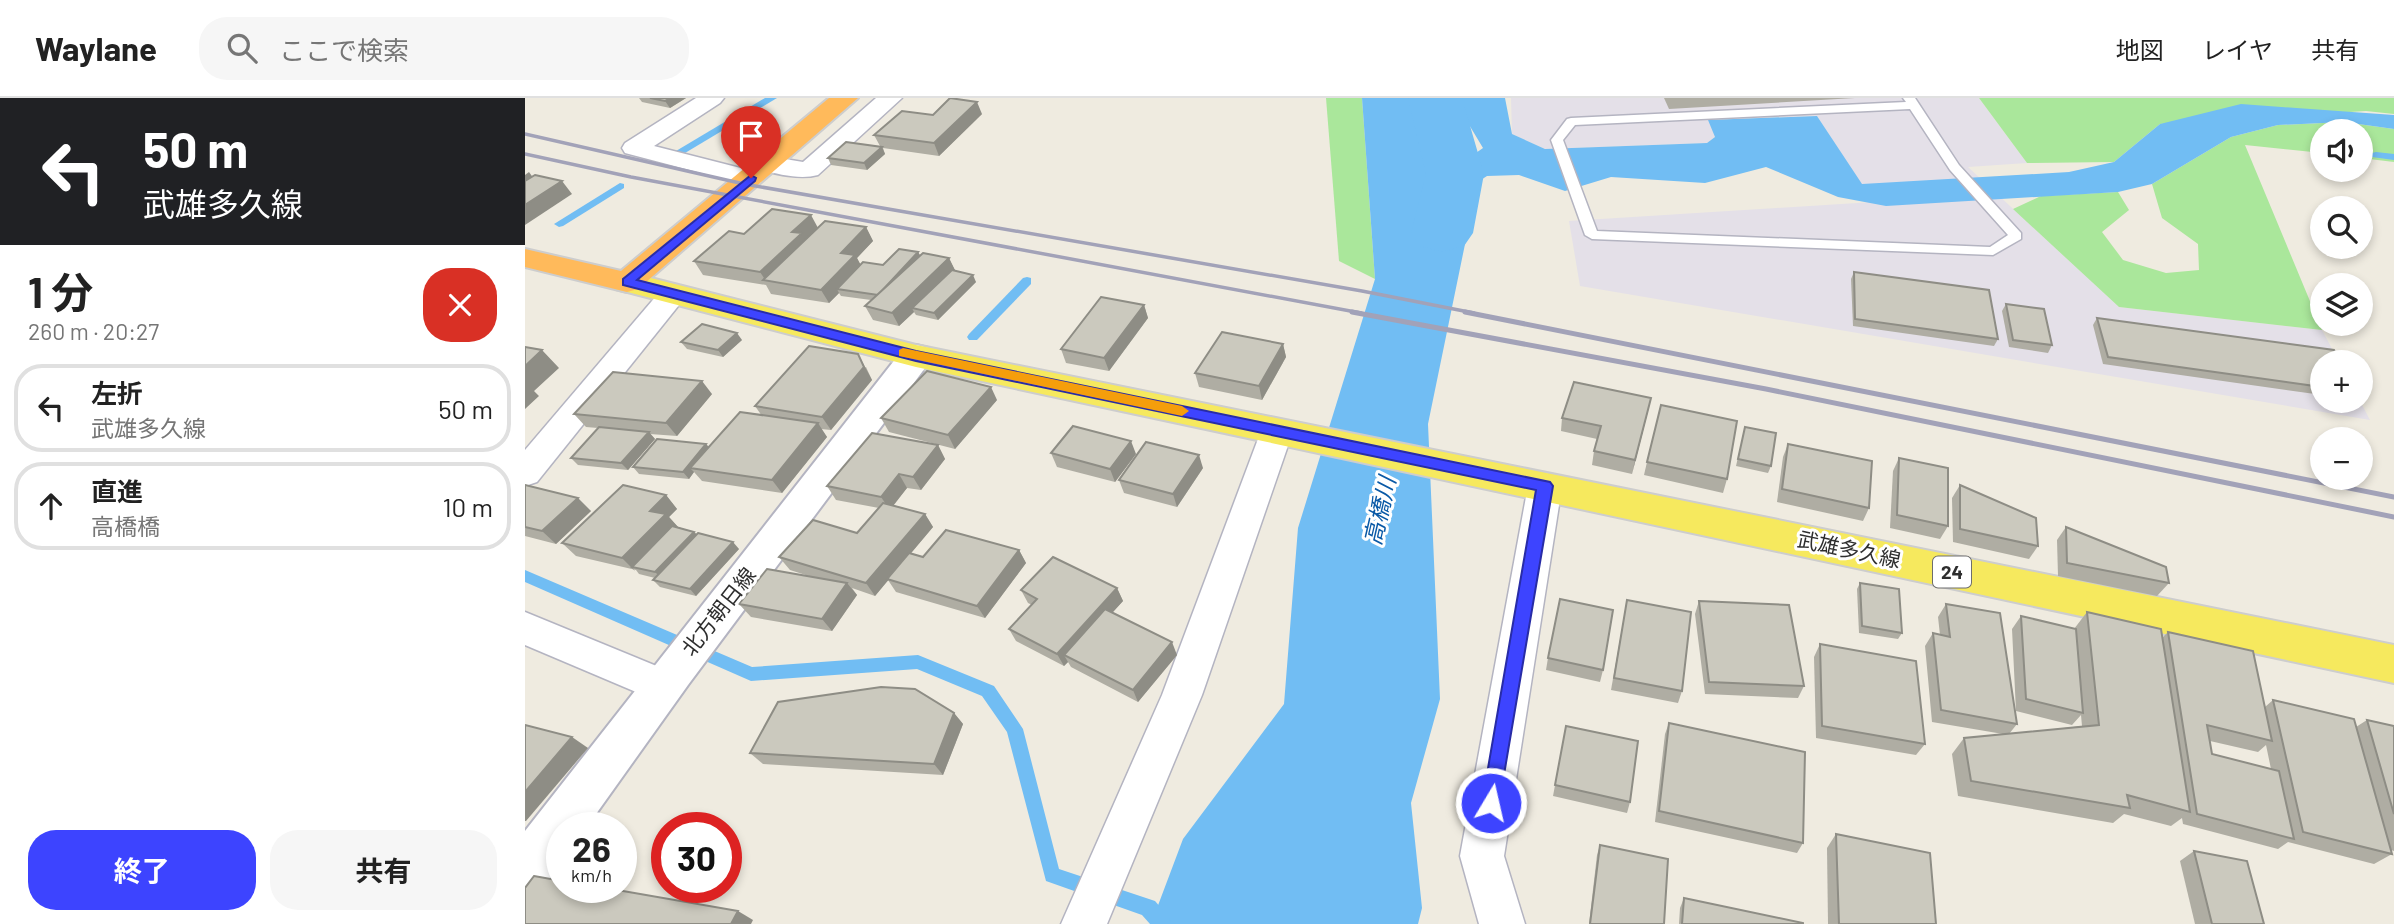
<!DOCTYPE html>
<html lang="ja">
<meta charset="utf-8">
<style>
body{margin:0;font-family:Barlow,"Noto Sans JP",sans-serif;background:#f6f6f6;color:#222;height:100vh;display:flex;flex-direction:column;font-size:26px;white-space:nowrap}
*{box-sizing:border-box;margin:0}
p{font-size:23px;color:#767676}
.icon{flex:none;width:38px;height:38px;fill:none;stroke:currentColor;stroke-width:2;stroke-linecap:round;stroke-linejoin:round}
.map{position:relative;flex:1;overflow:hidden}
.side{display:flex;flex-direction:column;background:#fff;width:525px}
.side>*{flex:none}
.banner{background:#202124;color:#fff;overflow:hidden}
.buttons{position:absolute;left:1785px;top:21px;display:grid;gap:14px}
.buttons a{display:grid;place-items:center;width:63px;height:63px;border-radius:50%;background:#fff;box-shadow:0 4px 10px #0003;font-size:35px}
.speed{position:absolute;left:21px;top:714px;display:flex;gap:14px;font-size:35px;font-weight:700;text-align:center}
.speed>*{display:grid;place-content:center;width:91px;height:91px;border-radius:50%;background:#fff;box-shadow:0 4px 10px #0003;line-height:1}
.speed small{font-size:18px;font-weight:400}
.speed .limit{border:10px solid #d22;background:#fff;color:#111}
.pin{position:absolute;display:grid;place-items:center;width:60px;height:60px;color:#fff;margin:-72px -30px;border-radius:50% 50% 50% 0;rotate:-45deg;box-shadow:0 0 7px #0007}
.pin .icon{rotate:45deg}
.me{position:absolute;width:77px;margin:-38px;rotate:9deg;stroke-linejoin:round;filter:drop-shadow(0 0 5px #0008)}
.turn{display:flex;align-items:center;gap:24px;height:147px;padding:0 28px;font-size:32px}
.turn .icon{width:91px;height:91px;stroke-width:2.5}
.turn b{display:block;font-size:49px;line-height:60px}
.round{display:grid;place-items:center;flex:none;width:74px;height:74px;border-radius:28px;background:#f6f6f6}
.headline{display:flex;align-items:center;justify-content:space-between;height:119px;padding:0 28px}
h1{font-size:42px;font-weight:700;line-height:52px}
.primary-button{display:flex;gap:14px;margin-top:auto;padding:14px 28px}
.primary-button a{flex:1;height:80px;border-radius:28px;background:#3d44ff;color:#fff;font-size:28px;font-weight:700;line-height:80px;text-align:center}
.primary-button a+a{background:#f6f6f6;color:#222}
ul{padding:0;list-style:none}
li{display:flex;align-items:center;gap:21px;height:88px;margin:0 14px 10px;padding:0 14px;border:4px solid #e0e0e0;border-radius:28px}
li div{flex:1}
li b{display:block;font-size:26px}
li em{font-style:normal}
header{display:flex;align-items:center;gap:42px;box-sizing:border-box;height:98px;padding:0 35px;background:#fff;border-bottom:2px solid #e0e0e0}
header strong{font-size:33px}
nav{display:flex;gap:38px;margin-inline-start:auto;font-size:24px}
.search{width:490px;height:63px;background:#f6f6f6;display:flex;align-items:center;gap:18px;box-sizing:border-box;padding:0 24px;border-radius:28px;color:#767676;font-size:26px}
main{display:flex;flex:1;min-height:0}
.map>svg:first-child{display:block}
.industrial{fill:#e4e0e8}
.green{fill:#aae79b}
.water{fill:#71bdf3}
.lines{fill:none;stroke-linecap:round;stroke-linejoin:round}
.stream{fill:#71bdf3;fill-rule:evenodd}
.river{fill:#71bdf3;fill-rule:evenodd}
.lane-casing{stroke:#b4b4c1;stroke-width:3}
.street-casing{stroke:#b4b4c1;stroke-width:3}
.secondary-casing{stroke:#b4b4c1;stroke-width:4}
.primary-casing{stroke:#cdcdcd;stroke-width:4}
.highway-casing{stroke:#cdcdcd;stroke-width:4}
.lane{fill:#fff;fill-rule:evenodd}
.street{fill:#fff;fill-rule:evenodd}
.secondary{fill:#fff;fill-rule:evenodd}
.primary{fill:#f6e95e;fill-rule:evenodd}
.highway{fill:#ffba5b;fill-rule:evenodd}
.rail-far1{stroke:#a2a2b8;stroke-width:3.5}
.rail{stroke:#a2a2b8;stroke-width:5}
.wall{fill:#afada3;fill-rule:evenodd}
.shaded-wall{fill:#8e8d85}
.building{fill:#cbc9be;stroke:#8e8d85;stroke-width:2}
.route{fill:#3d44ff;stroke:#282ca6;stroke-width:2}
.slow{fill:#f59e0b}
.labels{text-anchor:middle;stroke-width:6;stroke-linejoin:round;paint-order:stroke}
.shield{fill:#fff;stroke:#6d6d6d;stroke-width:2}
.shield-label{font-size:19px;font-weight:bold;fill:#2e2e2e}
.street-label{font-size:21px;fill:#2e2e2e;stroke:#fff}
.water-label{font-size:23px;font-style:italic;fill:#0959a6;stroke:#fff}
</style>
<header>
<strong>Waylane</strong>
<div class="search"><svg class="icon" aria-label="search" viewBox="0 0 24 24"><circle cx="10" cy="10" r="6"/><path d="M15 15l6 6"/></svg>ここで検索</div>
<nav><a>地図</a><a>レイヤ</a><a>共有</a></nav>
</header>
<main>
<section class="side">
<div class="banner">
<div class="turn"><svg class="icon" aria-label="left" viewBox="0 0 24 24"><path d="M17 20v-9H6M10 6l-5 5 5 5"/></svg><div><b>50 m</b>武雄多久線</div></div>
</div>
<div class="headline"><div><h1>1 分</h1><p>260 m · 20:27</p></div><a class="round" style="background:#d93025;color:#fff"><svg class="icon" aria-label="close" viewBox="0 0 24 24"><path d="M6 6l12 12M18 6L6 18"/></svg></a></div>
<ul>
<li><svg class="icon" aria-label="left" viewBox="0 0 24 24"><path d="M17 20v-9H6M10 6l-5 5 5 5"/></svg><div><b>左折</b><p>武雄多久線</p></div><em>50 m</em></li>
<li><svg class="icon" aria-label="ahead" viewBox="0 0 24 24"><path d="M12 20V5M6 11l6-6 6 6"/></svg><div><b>直進</b><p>高橋橋</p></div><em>10 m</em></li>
</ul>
<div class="primary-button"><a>終了</a><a>共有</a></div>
</section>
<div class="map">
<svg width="1869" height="826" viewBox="0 0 1869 826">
<rect width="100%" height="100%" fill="#efebe0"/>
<path class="industrial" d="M986,0H1454L1502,65L1443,69L1594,209L1797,232L1814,264H1797V303H1835L1845,322L1055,188L1044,123L1348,104L1292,18L1184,22L1190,39L1182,45L1020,51L987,36Z"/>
<g class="green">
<path d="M801,0H837L850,181L814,163Z"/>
<path d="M1454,0H1869V16L1841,13L1635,26L1589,64L1502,65Z"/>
<path d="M1819,24L1869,31V64L1836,60V33H1797V55L1720,47L1797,232L1594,209L1488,111L1516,98L1593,94L1604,112L1577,134L1598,162L1641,175L1674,172L1673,146L1637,120L1627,86L1706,39L1753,27Z"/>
</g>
<path class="water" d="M837,0H898L897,6L948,57L958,50L928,0H980L987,36L1020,51L1182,45L1190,39L1183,22L1292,18L1337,86L1544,74L1589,64L1635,26L1716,6L1869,17V31L1819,24L1753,27L1706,39L1627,86L1593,94L1361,108L1313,99L1241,69L1180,85L1086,79L1040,93L994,77L962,78L948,87L946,117L903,326L915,601L886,705L897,810L893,826H626L658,741L759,606L773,430L850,181Z"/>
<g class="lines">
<g class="stream">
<path d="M240,0H252L160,55L151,53Z"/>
<path d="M1851,54L1869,56V62L1847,59V55Z"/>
<path d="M95,85L99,86V90L38,128L34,129L29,126Z"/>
<path d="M502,179L506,180V186L452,242H444L442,239L444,236L498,180Z"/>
<path d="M0,472L227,569L393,557L469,588L498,631L534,771L630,803L644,819L646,826H625L617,817L521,783L482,634L457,598L392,571L226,583L0,484Z"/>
</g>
<path class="river" d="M883,0H937L959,76L948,135L939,148L917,154L895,148L886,135L901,76Z"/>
<defs>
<path id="lane" d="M1378,0H1390L1434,67L1496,135V141L1468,157L1067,141L1060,137L1026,42L1042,21L1046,20L1381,4ZM1385,11L1425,72L1483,137L1465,149L1072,133L1038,42L1050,27Z"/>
<g id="street">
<path d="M171,0H199L195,5L129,48L235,75L239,80L235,85L226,88L100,55L97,50L100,45Z"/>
<path d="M351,0H377L293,77C275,82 251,76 233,71L229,66L233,61L242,58L278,64Z"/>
<path d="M148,187L158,190L162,196L158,202L12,384L0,388V352L138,190Z"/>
<path d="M752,321L764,325L768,333L677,597L582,826H536L637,597L736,333L740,325Z"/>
<path d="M1020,375L1032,379L1037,388L979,758L1000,826H954L935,758L1003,388L1008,379Z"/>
<path d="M0,514L151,576L157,588L151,600L137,605L0,547Z"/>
</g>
<path id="secondary" d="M391,247L403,250L408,258L403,266L163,587L61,730H37V764L18,790L0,798V733L379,250Z"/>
<path id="primary" d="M102,174L391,247L1869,547V585L391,269L91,191L86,184L91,177Z"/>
<path id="highway" d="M304,0H333L113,191L102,194L0,169V151L96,173Z"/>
</defs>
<use href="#lane" class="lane-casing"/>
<use href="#street" class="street-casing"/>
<use href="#secondary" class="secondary-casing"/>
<use href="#primary" class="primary-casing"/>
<use href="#highway" class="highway-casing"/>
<use href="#lane" class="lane"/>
<use href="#street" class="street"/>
<use href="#secondary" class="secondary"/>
<use href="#primary" class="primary"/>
<use href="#highway" class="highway"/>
<g class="rail-far1">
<path d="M0,36L219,86L837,193L949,215"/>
<path d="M0,56L106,79L836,215"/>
</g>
<g class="rail">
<path d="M827,214L1241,291L1869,419"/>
<path d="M940,214L1869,399"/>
</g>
</g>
<g class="wall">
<path d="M114,0H161L145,10L117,4Z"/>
<path d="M1139,0H1330L1144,11Z"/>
<path d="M457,16L414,58L358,50L360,56L342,72L306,67L303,60L355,48L349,37L408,17Z"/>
<path d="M341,129L348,143L332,160L335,167H358L393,154L395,157L424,160L430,173L451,184L413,222L391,217L389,214L374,228L348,222L340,208L346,202L316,198L314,195L304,205L246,196L241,187L178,177L169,163L293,130Z"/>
<path d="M1329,174L1473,241L1469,248L1328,228L1326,181Z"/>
<path d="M1481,206L1527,247L1523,255L1484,249L1477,213Z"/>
<path d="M619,207L623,220L584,273L541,265L536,251Z"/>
<path d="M1572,220L1797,264V297L1578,266L1568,227Z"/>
<path d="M217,242L198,259L162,251L156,244Z"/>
<path d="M758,246L761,259L737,302L674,289L670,275Z"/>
<path d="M341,269L347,282L306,332L296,331L302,339L257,395L177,383L169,374L164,381L114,376L108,369L181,346L184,349L237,318L230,308Z"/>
<path d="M187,296L152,338L125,336L130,341L103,372L53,367L46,360L73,330L61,329L49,316Z"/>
<path d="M472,302L430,351L364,334L356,320Z"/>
<path d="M1123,313L1107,376L1067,367L1069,353L1072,341L1036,333L1037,320Z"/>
<path d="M1220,329L1246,368L1243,375L1211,368Z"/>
<path d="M1263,346L1344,410L1338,423L1252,404L1258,359Z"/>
<path d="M413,347L420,361L396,392L382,390L368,407L400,416L408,429L386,455L398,459L494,452L501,465L460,520L371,494L363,482L350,498L327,490L332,497L307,533L226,519L214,506L287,479L265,472L254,459L332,435L354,410L311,402L302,388Z"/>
<path d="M526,355L611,356L590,384L532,369Z"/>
<path d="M1374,360L1423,428L1415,441L1365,430L1368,373Z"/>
<path d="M1122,364L1202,381L1198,395L1119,377Z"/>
<path d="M678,370L652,409L599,395L594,382Z"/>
<path d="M0,387L66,413L31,446L0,438Z"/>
<path d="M1435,387L1513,448L1504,461L1428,444L1427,400Z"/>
<path d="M141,397L152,411L144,419L153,429L169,434L172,436L214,451L171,498L135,489L128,482L130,480L114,476L111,472L51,458L37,445Z"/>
<path d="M1541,429L1644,485L1632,498L1533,478L1532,442Z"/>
<path d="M1335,485L1377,535L1373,541L1334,535L1332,491Z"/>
<path d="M592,490L598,503L587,515L652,557L613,604L546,569L543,564L539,568L491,543L484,531L507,507L503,505L496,492Z"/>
<path d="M1102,502L1157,593L1153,605L1086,592Z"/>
<path d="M1174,503L1279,588L1273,600L1180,596L1170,516Z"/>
<path d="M1421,506L1492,626L1484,636L1557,628L1556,617L1547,627L1491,613L1487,531L1496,518L1549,531L1562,514L1638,539L1643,534L1740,609L1748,602L1831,629L1842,622L1869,628V753L1866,752L1867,756L1849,766L1763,744L1753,751L1658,726L1657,720L1646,728L1599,716L1588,725L1433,698L1427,656L1439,640L1478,636L1407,624L1400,548L1408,535L1415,537L1413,519ZM1685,643L1733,654L1741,647L1746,671L1687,656Z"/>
<path d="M1295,546L1400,646L1391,657L1291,640L1289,559Z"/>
<path d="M1023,560L1078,572L1075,584L1021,572Z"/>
<path d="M429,615L438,626L418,677L238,666L225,655Z"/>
<path d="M1144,625L1278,745L1272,755L1130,724L1140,636Z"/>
<path d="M1041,628L1105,704L1102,715L1028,698Z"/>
<path d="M1311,736L1411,826H1303L1302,750Z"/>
<path d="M1075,747L1139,826H1064L1072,757Z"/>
<path d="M1669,753L1739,826H1670L1655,763Z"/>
<path d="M1159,800L1278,826H1154L1155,810Z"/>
</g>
<g class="shaded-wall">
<path d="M146,0H161L145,10L140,3Z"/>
<path d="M452,4L457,16L414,58L409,45Z"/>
<path d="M357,49L360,56L342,72L339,65Z"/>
<path d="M4,74L14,88L0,97V77Z"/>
<path d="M37,83L47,96L0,127V107Z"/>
<path d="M286,117L293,130L241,183L235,174L267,134Z"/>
<path d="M341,129L348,143L332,160L338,171L312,191L314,195L304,205L296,192L316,155Z"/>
<path d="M393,154L397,161L353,197Z"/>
<path d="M424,160L431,174L387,210L389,214L374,228L367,215Z"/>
<path d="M448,177L451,184L413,222L409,215Z"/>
<path d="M619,207L623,220L584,273L579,260Z"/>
<path d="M212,235L217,242L198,259L193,252Z"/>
<path d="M758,246L761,259L737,302L734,288Z"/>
<path d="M17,252L34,270L9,293L14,298L0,311V268Z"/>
<path d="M333,256L347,282L306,332L297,319Z"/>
<path d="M177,283L187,296L152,338L141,325Z"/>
<path d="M466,289L472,302L430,351L423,337Z"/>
<path d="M1126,300L1123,313L1107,376L1110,362Z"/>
<path d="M293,325L302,339L257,395L247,382Z"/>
<path d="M124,334L130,341L103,372L96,365Z"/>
<path d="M606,343L611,356L590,384L585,371Z"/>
<path d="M181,346L187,353L165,370L169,374L164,381L158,374Z"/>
<path d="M413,347L420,361L396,392L388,379Z"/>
<path d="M674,357L678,370L652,409L648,396Z"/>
<path d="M374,376L382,390L365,412L356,399Z"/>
<path d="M141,397L152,411L144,419L153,429L107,469L110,473L97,460L125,413Z"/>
<path d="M53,400L66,413L31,446L17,433Z"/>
<path d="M400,416L408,429L350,498L341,485Z"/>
<path d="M169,434L176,441L137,481L130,474Z"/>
<path d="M208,444L214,451L171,498L165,491Z"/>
<path d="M494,452L501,465L460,520L452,508Z"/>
<path d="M322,485L332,497L307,533L297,521Z"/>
<path d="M592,490L598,503L546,560L539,557L543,564L539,568L532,556Z"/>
<path d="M647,544L652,557L613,604L608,592Z"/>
<path d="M429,615L438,626L418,677L409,666Z"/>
<path d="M47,639L63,650L1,723H0V694Z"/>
<path d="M213,813L228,822L226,826H206Z"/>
</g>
<g class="building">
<path d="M125,0H146L140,3Z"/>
<path d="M425,0L452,4L409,45L349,37L377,13L408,17Z"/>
<path d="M321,44L357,49L339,65L303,60Z"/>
<path d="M10,77L37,83L0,107V83Z"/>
<path d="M247,111L286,117L267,134L277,135L235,174L169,163L204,133L219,136Z"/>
<path d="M300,123L341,129L316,155L330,157L296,192L238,182Z"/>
<path d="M374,151L393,154L353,197L312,191L338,164L358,167Z"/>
<path d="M398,155L424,160L367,215L340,208Z"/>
<path d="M427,172L448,177L409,215L387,210Z"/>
<path d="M1329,174L1464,192L1473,241L1330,221Z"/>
<path d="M576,199L619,207L579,260L536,251Z"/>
<path d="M1481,206L1519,211L1527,247L1488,242Z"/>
<path d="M1572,220L1809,252L1815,264H1797V289L1583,259Z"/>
<path d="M177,226L212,235L193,252L156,244Z"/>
<path d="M697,234L758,246L734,288L670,275Z"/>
<path d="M284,248L333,256L339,269L297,319L230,308Z"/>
<path d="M0,249L17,252L0,268Z"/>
<path d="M402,273L466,289L423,337L356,320Z"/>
<path d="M88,274L177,283L141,325L49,316Z"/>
<path d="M1049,284L1126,300L1110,362L1069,353L1076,328L1037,320Z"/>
<path d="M1136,307L1212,323L1202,381L1122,364Z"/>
<path d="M215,314L293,325L247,382L165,370Z"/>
<path d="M548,328L606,343L585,371L526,355Z"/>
<path d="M74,329L124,334L96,365L46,360Z"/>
<path d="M1220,329L1251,335L1246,368L1213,361Z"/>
<path d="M347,335L413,347L388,379L374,376L356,399L302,388Z"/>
<path d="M132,341L181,346L158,374L108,369Z"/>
<path d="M621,344L674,357L648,396L594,382Z"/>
<path d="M1263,346L1347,363L1344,410L1257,391Z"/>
<path d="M1374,360L1423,370V428L1372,417Z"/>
<path d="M0,387L53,400L17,433L0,429Z"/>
<path d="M98,387L141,397L125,413L141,416L97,460L37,445Z"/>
<path d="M1435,387L1511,420L1513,448L1435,431Z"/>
<path d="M358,405L400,416L341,485L254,459L288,422L332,435Z"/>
<path d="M147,428L169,434L130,474L107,469Z"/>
<path d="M1541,429L1641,469L1644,485L1542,465Z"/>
<path d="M421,432L494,452L452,508L362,481L384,455L398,459Z"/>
<path d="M173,435L208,444L165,491L128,482Z"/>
<path d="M528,459L592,490L532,556L484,531L512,501L496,492Z"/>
<path d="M242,471L322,485L297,521L214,506Z"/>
<path d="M1335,485L1374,491L1377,535L1337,528Z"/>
<path d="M1035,501L1088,512L1078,572L1023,560Z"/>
<path d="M1102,502L1166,514L1157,593L1089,580Z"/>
<path d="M1174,503L1264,507L1279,588L1184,584Z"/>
<path d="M1421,506L1475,515L1492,626L1416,612L1408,535L1425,539Z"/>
<path d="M580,511L647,544L608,592L539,557Z"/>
<path d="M1562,514L1636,531L1665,714L1602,697L1605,710L1446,683L1439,640L1574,627Z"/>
<path d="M1496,518L1551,531L1558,615L1501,601Z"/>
<path d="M1643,534L1728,553L1747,643L1682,627L1687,656L1754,673L1769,741L1672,716Z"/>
<path d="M1295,546L1391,563L1400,646L1297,628Z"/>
<path d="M356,589L390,591L429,615L409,666L225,655L253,604Z"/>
<path d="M1748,602L1829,621L1867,756L1778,734Z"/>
<path d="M1842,622L1869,628V716Z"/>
<path d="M1144,625L1280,654L1278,745L1134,713Z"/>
<path d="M0,627L47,639L0,694Z"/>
<path d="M1041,628L1113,643L1105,704L1030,687Z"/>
<path d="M1311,736L1405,755L1411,826H1314Z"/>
<path d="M1075,747L1143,761L1139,826H1065Z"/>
<path d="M1669,753L1722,763L1739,826H1687Z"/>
<path d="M9,778L37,783V789H75L213,813L206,826H0V790Z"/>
<path d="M1159,800L1278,825V826H1157Z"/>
</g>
<path class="route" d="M226,77L231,80L230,83L112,182L391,253L1025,384L1028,388L973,712L966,715L959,712L957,705L1011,392L391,263L98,187V181Z"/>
<path class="slow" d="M378,250L657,308L664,313L657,318L374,258V252Z"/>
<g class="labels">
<rect class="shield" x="1408" y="458.5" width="38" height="31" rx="5"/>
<g class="shield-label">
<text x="1427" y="481">24</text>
</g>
<g class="street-label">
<text transform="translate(1324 452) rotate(12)" y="7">武雄多久線</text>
<text transform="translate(194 514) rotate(-52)" y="7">北方朝日線</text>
</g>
<g class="water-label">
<text transform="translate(855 413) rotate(-77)" y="8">高橋川</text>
</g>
</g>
</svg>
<div class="buttons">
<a><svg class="icon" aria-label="sound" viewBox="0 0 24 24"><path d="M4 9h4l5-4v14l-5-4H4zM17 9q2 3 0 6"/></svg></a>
<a><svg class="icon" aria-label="search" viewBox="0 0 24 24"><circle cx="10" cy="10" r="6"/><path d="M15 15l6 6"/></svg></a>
<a><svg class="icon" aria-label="layers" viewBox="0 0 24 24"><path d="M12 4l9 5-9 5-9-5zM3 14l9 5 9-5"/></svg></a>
<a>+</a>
<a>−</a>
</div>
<div class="speed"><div>26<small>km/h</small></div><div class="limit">30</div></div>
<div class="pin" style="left:226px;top:80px;background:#d93025"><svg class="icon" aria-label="arrive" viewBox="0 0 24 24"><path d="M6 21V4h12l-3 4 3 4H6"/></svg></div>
<svg class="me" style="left:966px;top:705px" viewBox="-20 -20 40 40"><circle r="17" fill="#3d44ff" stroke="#fff" stroke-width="3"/><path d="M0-11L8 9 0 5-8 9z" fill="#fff"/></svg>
</div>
</main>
